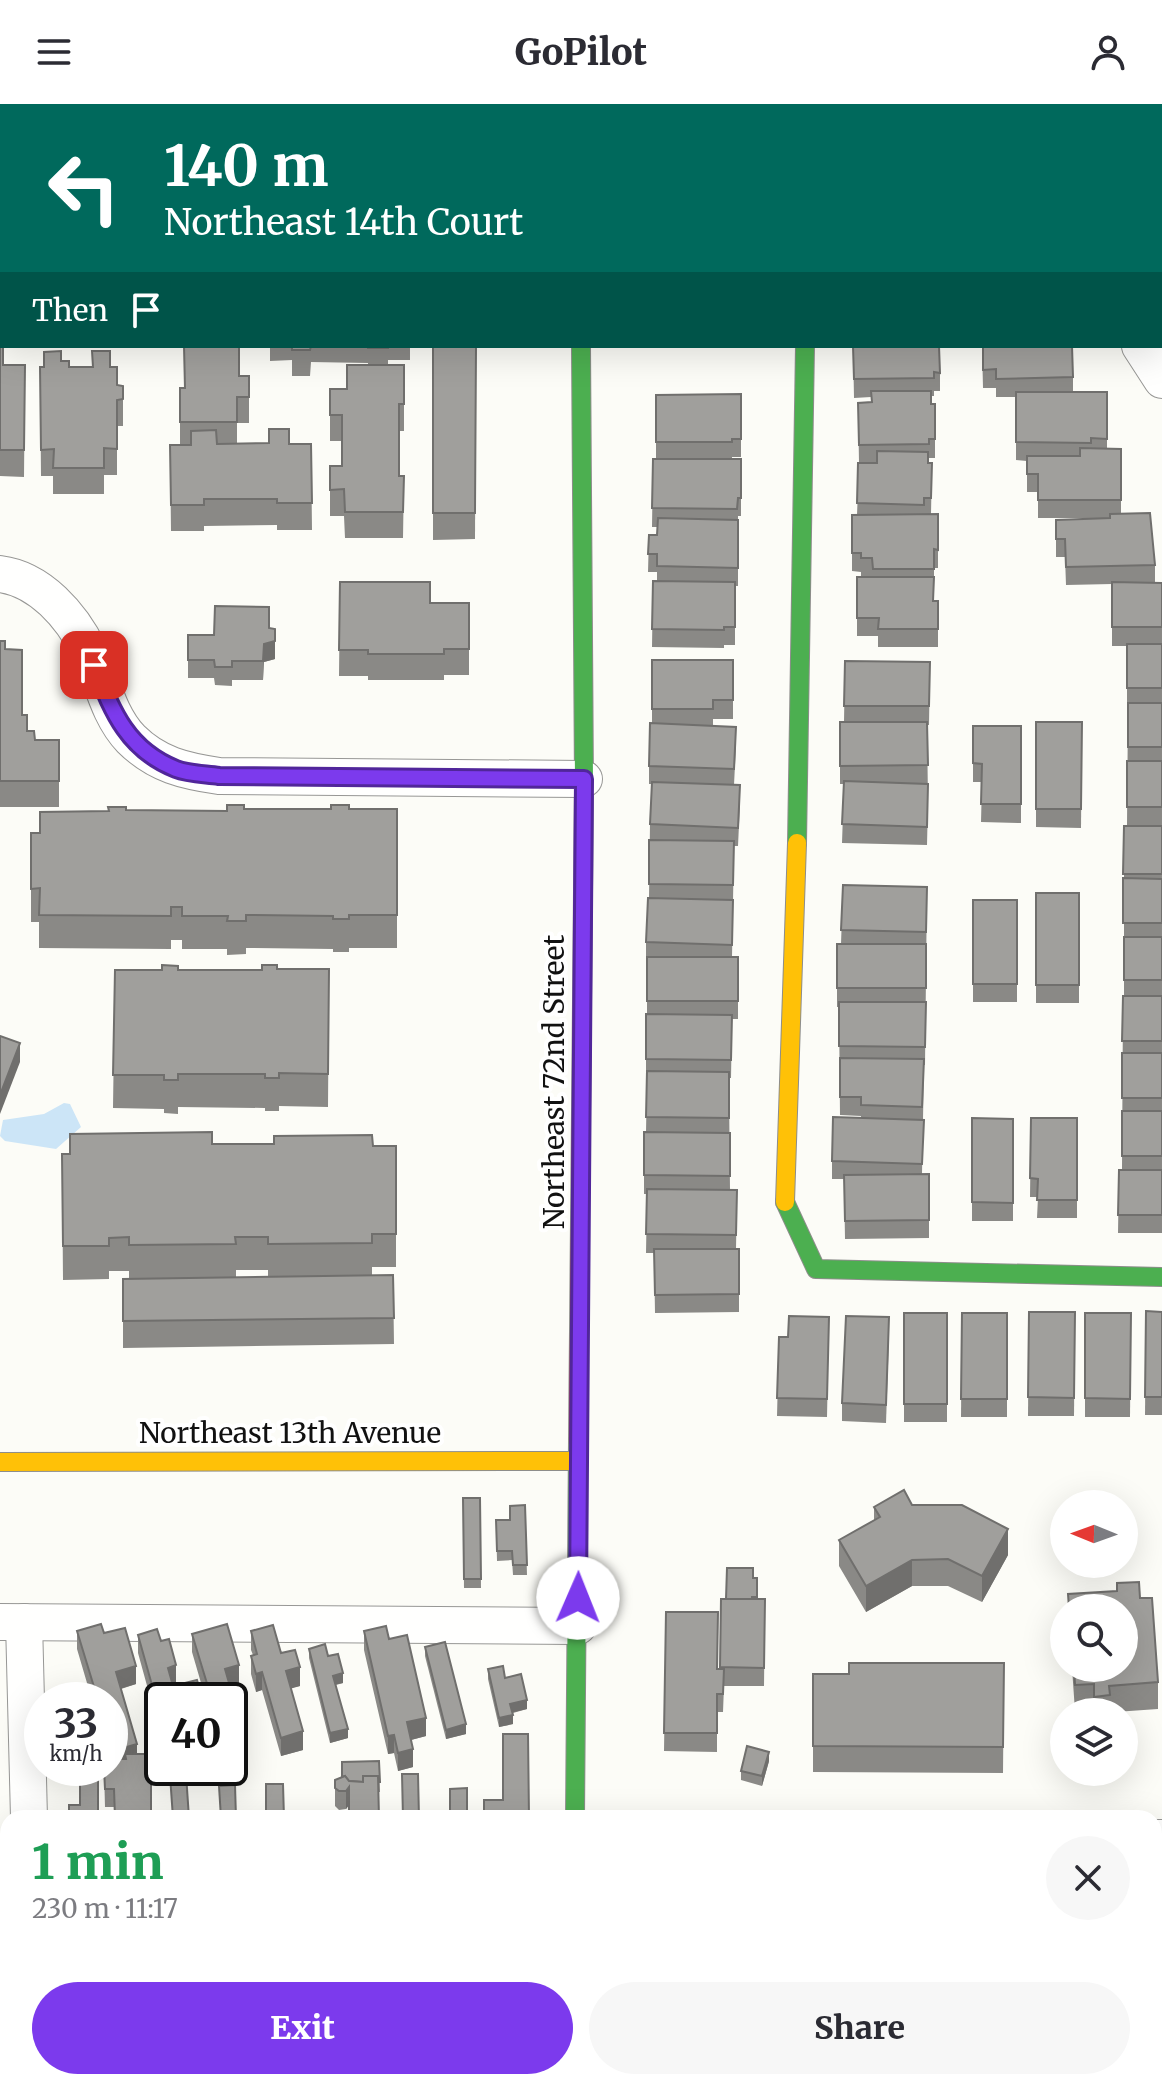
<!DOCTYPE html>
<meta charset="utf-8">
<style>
body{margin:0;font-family:Merriweather,serif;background:#f7f7f7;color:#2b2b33;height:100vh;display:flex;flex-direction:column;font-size:30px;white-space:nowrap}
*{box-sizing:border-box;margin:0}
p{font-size:26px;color:#7c7c81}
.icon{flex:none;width:44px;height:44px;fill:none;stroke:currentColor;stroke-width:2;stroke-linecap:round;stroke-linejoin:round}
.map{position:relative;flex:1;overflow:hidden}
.drawer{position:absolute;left:0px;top:1706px;width:1162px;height:280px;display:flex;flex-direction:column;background:#fff;border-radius:24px 24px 0 0;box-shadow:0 8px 32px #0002}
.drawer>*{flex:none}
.guide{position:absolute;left:0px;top:0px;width:1162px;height:244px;box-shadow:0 8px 32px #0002;background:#00695c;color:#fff;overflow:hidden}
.needle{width:52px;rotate:271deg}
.fabs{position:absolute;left:1050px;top:1386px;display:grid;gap:16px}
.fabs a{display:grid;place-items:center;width:88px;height:88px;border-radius:50%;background:#fff;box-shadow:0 8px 32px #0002;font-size:40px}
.speed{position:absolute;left:24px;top:1578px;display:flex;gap:16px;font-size:40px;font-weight:700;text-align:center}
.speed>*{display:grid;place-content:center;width:104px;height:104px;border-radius:50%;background:#fff;box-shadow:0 8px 32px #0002;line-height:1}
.speed small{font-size:20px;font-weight:400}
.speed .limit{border:4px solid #111;border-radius:12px;background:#fff;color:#111}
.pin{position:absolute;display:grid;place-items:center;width:68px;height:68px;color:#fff;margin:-34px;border-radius:16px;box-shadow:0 4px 12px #0006}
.me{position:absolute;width:88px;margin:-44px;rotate:1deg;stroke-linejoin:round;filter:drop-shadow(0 0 6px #0008)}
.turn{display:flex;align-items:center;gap:28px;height:168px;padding:0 32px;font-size:36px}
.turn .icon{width:104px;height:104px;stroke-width:2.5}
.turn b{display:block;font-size:56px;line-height:68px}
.then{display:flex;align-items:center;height:76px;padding:0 32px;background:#0003;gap:16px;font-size:30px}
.round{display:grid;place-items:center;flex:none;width:84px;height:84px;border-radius:42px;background:#f7f7f7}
.headline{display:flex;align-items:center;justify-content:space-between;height:136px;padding:0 32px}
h1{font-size:48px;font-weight:800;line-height:60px;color:#1e9e55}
.primary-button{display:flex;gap:16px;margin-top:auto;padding:16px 32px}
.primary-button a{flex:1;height:92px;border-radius:48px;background:#7c3aed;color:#fff;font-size:32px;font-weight:800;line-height:92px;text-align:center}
.primary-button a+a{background:#f7f7f7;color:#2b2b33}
header{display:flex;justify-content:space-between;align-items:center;height:104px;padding:0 32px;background:#fff;font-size:36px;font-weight:800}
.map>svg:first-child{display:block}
.water{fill:#cce5f7}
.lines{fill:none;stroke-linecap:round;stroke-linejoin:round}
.street-casing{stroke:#979795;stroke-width:38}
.fast-casing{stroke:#8d8d8b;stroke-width:20}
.slow-casing{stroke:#8d8d8b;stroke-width:20}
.jam-casing{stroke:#8d8d8b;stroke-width:20}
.street{stroke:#fffffe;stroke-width:36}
.fast{stroke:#4caf50;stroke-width:18}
.slow{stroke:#ffc107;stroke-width:18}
.jam{stroke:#c62828;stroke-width:18}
.wall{fill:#8a8986}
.shaded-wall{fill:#706f6d}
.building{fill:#a09f9c;stroke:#706f6d;stroke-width:2}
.route-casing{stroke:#51269a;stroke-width:20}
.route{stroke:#7c3aed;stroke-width:14}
.labels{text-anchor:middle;stroke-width:8;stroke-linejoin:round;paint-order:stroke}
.street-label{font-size:28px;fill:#111;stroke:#fff}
</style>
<header><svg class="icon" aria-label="menu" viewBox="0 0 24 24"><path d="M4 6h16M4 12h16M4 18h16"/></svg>GoPilot<svg class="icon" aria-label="person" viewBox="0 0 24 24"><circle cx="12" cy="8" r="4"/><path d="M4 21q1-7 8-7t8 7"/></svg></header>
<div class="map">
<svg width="1162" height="1986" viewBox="0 0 1162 1986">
<rect width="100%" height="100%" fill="#fcfcf7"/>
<path class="water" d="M64,999L70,1000L81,1023L56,1045L5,1037L0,1032L3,1016L44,1010Z"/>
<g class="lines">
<defs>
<g id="street">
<path d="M1140,242L1162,276"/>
<path d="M0,470C40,475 72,512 89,547C102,576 108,611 131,635C157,661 185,667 219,672L584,675"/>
<path d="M0,1518L578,1522"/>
<path d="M24,1518L29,1714"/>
<path d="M1154,1734H1162"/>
<path d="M0,1796H8"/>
<path d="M388,1986V1978"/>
</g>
<g id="fast">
<path d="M581,242L584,678"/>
<path d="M797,739L805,242"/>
<path d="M785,1098L816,1165L1162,1173"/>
<path d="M575,1714L578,1337"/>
</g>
<g id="slow">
<path d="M581,0V2"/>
<path d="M785,1098L797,739"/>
<path d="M0,1358L579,1357"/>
<path d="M567,1978V1986"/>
</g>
<path id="jam" d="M578,1337L584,678"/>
</defs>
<use href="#street" class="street-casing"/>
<use href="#fast" class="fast-casing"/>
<use href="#slow" class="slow-casing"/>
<use href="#jam" class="jam-casing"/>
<use href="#street" class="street"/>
<use href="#fast" class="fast"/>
<use href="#slow" class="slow"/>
<use href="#jam" class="jam"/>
</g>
<g class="wall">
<rect x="15" y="0" width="42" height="2"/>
<rect x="87" y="0" width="143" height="2"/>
<rect x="256" y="0" width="140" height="2"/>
<rect x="433" y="0" width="41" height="2"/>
<rect x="0" y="14" width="2" height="169"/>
<path d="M0,237L3,261H25L24,373L0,372Z"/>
<path d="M270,242H410V256H388V261H404V327H399V372H404L403,434H345L344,412H330V362H342V337H330V285H347L368,261V259L311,258L310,272H292V256L270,257Z"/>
<path d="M433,242H476L475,435L433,436Z"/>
<path d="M853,242L940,269V287H934V292H931V300H935V354H929V358H928L932,359L931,410H938V464H934V497H938V543H878V532H857V473H872V472H861V468L852,467V411H857L859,359L858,299L871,298V293L854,294Z"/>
<path d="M982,242L1073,273V288H1107V345H1121V410L1155,461V479H1162V721H1127L1128,602H1127V542H1112V480L1066,481L1065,453H1056V416L1110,414H1038V388H1027V357L1016,356V293H996V284H983Z"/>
<path d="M61,257L69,263H110L117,281L123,282V322H117V371H104V390H53V372H41L40,263H44Z"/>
<path d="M239,272H249V319H237V340H311L312,426H277V421L204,422V427H171L170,341H180V284Z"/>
<path d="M741,290V353H732V355H741V412H738V482H735V541H724V544L652,543L653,477H657V468H648L649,431H657V423H652L653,355H656V291Z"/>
<path d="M340,478L430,499H469V571H444V576H368V572H339Z"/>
<path d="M269,524L275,555L264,558L263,576H232V582L215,581L214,574H188V531H214Z"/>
<path d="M0,537L5,545L27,627L35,636H59V703H0Z"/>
<path d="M652,556H733V615H713V622L736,641L734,681L740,699L738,742H734L732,853H738V915H732L731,974H729V986L730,1086H737L736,1145H739V1208L655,1209L654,1149H646L647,1090H644V1028H646L647,973H646V910H647V857L646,856V838L649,794L650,720L652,680H649V662L652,620Z"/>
<path d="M845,557L930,558L929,621H927L928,698L927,741L842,739L844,680H840V618H844Z"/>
<path d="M1036,618H1082L1081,724L1036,723Z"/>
<path d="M973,622H1021V719L981,718L982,678H973Z"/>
<path d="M244,705H397V844H349V848H333V845L246,844V850L227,851V845H182V836H171V845L39,844V818H31V785L40,729L108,707H227Z"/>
<path d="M1124,722H1162V1129H1118L1119,1066H1122L1123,892H1124Z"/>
<path d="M843,781L927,783L925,961H924L922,1070H929V1134L845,1135L844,1075H832V1057L861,1014V1012L840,1011L839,903H837V840H841Z"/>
<rect x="1036" y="789" width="43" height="110"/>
<rect x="973" y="796" width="44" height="102"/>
<path d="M277,865H329L328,1003L279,1002V1007H265V1004L178,1003V1010L164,1009V1005L113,1004L115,866H262Z"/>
<path d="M972,1014L1013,1015V1117H972Z"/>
<path d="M1031,1014H1077V1114H1037L1038,1093H1030Z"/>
<path d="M212,1040L396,1042V1163H372V1172L393,1171L394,1240L123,1244V1175L268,1173V1166H236V1173L129,1175V1167H109V1175L63,1176L62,1050Z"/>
<path d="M1146,1207L1162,1208V1311H1145Z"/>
<path d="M1029,1208H1075L1074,1312H1028Z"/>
<rect x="904" y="1209" width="43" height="109"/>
<path d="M962,1209H1007V1313H961Z"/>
<path d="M1085,1209H1131L1130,1313H1085Z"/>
<path d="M829,1213L827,1313L777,1312L779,1233H788Z"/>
<path d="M889,1232L886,1319L842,1317V1299Z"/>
<path d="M463,1394H480L481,1484H464Z"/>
<path d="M525,1401L527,1471H513L512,1456L497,1457L496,1416H510Z"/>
<path d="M912,1401L1008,1451L982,1498L948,1482H912L866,1508L839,1462V1436L874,1416V1403Z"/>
<path d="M753,1474H757V1495H765L764,1582H724L723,1608H717V1648L664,1647L666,1508L717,1565H720L721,1495H726Z"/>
<path d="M1068,1490L1140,1494L1158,1578V1605L1115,1608H1094V1606L1075,1607L1072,1564H1124V1504H1068Z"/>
<path d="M77,1527L104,1529L136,1580L121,1585L114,1703H105L104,1664H110V1596H92L77,1545Z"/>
<path d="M251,1527L281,1549L300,1582L290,1584L303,1646L281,1652L262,1586L256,1588L251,1570V1552L253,1551L251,1546Z"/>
<path d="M364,1527L389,1535L426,1632L411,1636L413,1663L398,1667L394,1649L388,1650L364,1546Z"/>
<path d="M192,1530L239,1579L230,1581L242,1642L230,1596H206L192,1548Z"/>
<path d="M138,1531L176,1580L172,1581L162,1596V1636L138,1549Z"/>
<path d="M425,1543L466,1630L446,1635L425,1552Z"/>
<path d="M309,1545L328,1552L343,1579L336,1581L348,1634L330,1639L309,1554Z"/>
<path d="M1004,1559L1003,1669L813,1668V1570H849Z"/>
<path d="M488,1565L505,1574L527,1605L513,1609V1620L499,1623L488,1575Z"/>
<path d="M379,1657L380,1688H379V1714H349V1701L346,1705L339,1706L335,1702V1676Z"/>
<path d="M769,1657L762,1682L741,1676V1667Z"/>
<path d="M145,1978H224V1981L219,1982L220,1986H147Z"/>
</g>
<g class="shaded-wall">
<path d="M275,525V555L264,558L263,576L264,540L269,539Z"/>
<path d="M20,939V958L0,1010V991Z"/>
<path d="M1008,1425V1451L982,1498V1472Z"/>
<path d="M912,1456V1482L866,1508V1482Z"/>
<path d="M176,1561V1580L168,1582V1564Z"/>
<path d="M239,1561V1579L225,1583V1565Z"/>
<path d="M136,1562V1580L116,1586V1568Z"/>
<path d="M300,1563V1582L286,1586V1567Z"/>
<path d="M262,1568V1586L256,1588V1570Z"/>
<path d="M343,1569V1579L333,1581V1572Z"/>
<path d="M527,1596V1605L510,1609V1600Z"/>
<path d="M513,1611V1620L499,1623V1614Z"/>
<path d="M426,1614V1632L407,1637V1618Z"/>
<path d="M466,1620V1630L446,1635V1626Z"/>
<path d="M242,1624V1642L230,1645V1627Z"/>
<path d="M348,1625V1634L330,1639V1629Z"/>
<path d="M303,1627V1646L281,1652V1634Z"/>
<path d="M394,1631V1649L388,1650V1632Z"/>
<path d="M137,1640V1658L113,1665V1647Z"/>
<path d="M413,1645V1663L398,1667V1649Z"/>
<path d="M769,1648V1657L762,1682V1672Z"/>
<path d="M349,1683V1701L346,1705V1687Z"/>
<path d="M6,1886V1896L0,1898V1888Z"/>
<path d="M169,1978H176V1986H152V1983Z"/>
<path d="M188,1978H224V1981L206,1986H178V1981Z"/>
</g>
<g class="building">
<rect x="648" y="0" width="76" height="2"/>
<rect x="0" y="14" width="2" height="143"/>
<path d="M0,237H2L3,242V261H25L24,346H0Z"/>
<path d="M184,242H239V272H249V293H237V318H180V284H185Z"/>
<path d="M292,242H311L310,246H292Z"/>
<rect x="368" y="242" width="20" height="2"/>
<path d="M433,242H476L475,409H433Z"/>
<path d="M853,242H939L940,269L934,268V274L854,275Z"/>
<path d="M983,242H1072L1073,273L996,275V265L983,266Z"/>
<path d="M61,247V257H69V263H93L92,247H110V263H117V281L123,282V295L117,296V345L104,344V364H53L54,345L41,346L40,263H44V248Z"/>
<path d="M347,261H404V300H399V372H404L403,408H345L344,385L330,386V362H342V311H330V285H347Z"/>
<path d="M871,287H931V300H935V335H929V340L859,341L858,299L872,298Z"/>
<path d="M1016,288H1107V335L1091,334V339L1016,338Z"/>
<path d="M741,290V335H732V338H656V291Z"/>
<path d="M269,325H289V340H311L312,399H277V395H204V401H171L170,341H191V327L216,326L217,340L269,339Z"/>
<path d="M1080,344L1121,345V396H1038V370H1027V352H1080Z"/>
<path d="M877,347L928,348V359H932L931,394H924V401L857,399L858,359H877Z"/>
<path d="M653,355H741V394H738L737,405L652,404Z"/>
<path d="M1150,409L1155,461L1066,463L1065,435H1056V416L1110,414V410Z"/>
<path d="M938,410V446L934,445V465H873L872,454H861V449H852V411Z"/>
<path d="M658,414L738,416V464L657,462V450H648L649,431H657Z"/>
<path d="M857,473H934L933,497H938V525H878L879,514H857Z"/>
<path d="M653,477L735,478V523H724V526L652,525Z"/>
<path d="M340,478H430V499H469V545H444V550H368V546H339Z"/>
<path d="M1112,478L1162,479V523H1112Z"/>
<path d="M215,502L269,503V524L275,525V537L264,540L263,557H232V563H215L214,556H188V531H214Z"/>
<path d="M0,537H5V545L22,546V611H27V627H34L35,636H59V677H0Z"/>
<rect x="1127" y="540" width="35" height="44"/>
<path d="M652,556H733V596H713V605H652Z"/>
<path d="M845,557L930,558L929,602H844Z"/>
<rect x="1128" y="599" width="34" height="44"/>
<path d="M840,618H927L928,661L840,662Z"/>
<path d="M1036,618H1082L1081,705H1036Z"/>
<path d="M650,619L736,623L734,665L649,662Z"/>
<path d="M973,622H1021V700H981L982,660L973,659Z"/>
<rect x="1127" y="657" width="35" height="46"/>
<path d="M844,677L928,680L927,723L842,720Z"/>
<path d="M652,678L740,681L738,724L650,720Z"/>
<path d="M227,701H244V705H331V701H349V705H397V811H349V815H333V812L246,811V817H227L228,812H182V803H171V812L39,811L40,784L31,785V729H40V708L109,707L108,703H126V706L227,707Z"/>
<path d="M1124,722H1162V770H1123Z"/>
<path d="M649,736L734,737L733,781L649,780Z"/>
<path d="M1123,774L1162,775V819H1123Z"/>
<path d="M843,781L927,783L926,828L841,826Z"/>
<rect x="1036" y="789" width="43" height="92"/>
<path d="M648,794L733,796L732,841L646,838Z"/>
<rect x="973" y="796" width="44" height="84"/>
<rect x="1124" y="833" width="38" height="43"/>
<rect x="837" y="840" width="89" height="44"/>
<rect x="647" y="853" width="91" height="44"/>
<path d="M162,861L178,862V866H262V861H277V865H329L328,970L279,969V974H265V970H178V976H164V971H113L115,866H162Z"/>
<path d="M1123,892H1162V937H1122Z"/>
<path d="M839,898H926L925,943L839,942Z"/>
<path d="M646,910L732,911L731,956L646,955Z"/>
<path d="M0,932L20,939L0,991Z"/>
<rect x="1122" y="949" width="40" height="45"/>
<path d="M840,954L924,955L922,1003L861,1001V993H840Z"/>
<path d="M647,967L729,968V1014L646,1013Z"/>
<rect x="1122" y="1007" width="40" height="45"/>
<path d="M833,1013L924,1016L922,1060L832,1057Z"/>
<path d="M972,1014L1013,1015V1099L972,1098Z"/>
<path d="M1031,1014H1077V1096H1037L1038,1075L1030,1074Z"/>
<path d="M212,1028V1040H274V1032L372,1031L373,1042H396V1130H372V1139L268,1140V1133H235L236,1140L129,1141V1133L109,1134V1142H63L62,1050H70V1030Z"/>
<path d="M644,1028L730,1029V1072L644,1071Z"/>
<path d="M1119,1066H1162V1111H1118Z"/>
<path d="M929,1070V1116L845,1117L844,1071Z"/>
<path d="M647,1085L737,1086L736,1131L646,1130Z"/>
<path d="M654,1145H739V1190L655,1191Z"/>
<path d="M393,1171L394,1214L123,1217V1175Z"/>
<path d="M1146,1207L1162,1208V1293H1145Z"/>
<path d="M1029,1208H1075L1074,1294L1028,1293Z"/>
<rect x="904" y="1209" width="43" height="91"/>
<path d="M962,1209H1007V1295H961Z"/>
<path d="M1085,1209H1131L1130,1295L1085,1294Z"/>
<path d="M789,1212L829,1213L827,1295L777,1294L779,1233H788Z"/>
<path d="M846,1212L889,1213L886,1301L842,1299Z"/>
<path d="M904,1386L912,1401H962L1008,1425L982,1472L948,1455L912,1456L866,1482L839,1436L880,1413L874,1403Z"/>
<path d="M463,1394H480L481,1475H464Z"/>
<path d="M525,1401L527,1461H513L512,1447H497L496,1416H510V1402Z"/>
<path d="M727,1464H753V1474H757V1493H752V1495H726Z"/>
<path d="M1139,1478L1140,1494H1152L1158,1578L1109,1582L1110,1591L1094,1593V1580L1075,1581L1074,1564H1124V1504H1069L1068,1490L1117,1487V1479Z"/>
<path d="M721,1495H765L764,1564L720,1563Z"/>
<path d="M666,1508H718L717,1565H724L723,1590H717V1629H664Z"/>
<path d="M101,1520L104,1529L125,1524L136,1562L116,1568L137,1640L113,1647L110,1636V1596H98L77,1527Z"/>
<path d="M227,1520L239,1561L225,1565L242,1624L230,1627V1596H212L192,1530Z"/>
<path d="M273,1521L281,1549L295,1546L300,1563L286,1567L303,1627L281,1634L262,1568L256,1570L251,1552L257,1550L251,1527Z"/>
<path d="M386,1522L389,1535L407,1531L426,1614L407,1618L413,1645L398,1649L394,1631L388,1632L364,1527Z"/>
<path d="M157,1525L161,1537L169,1535L176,1561L168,1564L177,1596H162V1617L138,1531Z"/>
<path d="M445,1538L466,1620L446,1626L425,1543Z"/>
<path d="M325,1540L328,1552L338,1550L343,1569L333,1572L348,1625L330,1629L309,1545Z"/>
<path d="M849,1559H1004L1003,1643L813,1642V1570H849Z"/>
<path d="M503,1562L505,1574L521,1570L527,1596L510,1600L513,1611L499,1614L488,1565Z"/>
<path d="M197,1576L203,1596H181L177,1581Z"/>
<path d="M503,1630H528L529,1714H484V1696H503Z"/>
<path d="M747,1642L769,1648L762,1672L741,1667Z"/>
<path d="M125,1650H151V1714H115L114,1685H105L104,1664H110V1655H126Z"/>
<path d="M379,1657L380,1678H379L378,1672H363V1678L349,1677L345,1672L342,1673V1658Z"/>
<path d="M80,1664H98V1714H69V1701H80Z"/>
<path d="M186,1670L189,1714H173L170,1671Z"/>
<path d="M402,1670H418L419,1714H403Z"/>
<path d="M345,1672L349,1677L363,1678V1672H378L379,1714L349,1713V1683L346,1687H339L335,1684V1676Z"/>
<path d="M266,1680H283L284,1714H266Z"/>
<path d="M235,1681L236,1714H221L219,1682Z"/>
<path d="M467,1684V1714H450V1685Z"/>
<path d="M0,1864L6,1886L0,1888Z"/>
<path d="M8,1922V1978H95L96,1986H0V1923Z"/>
<path d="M150,1978H169L152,1983Z"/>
<path d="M305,1978H356L354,1986H295L296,1981L304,1982Z"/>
<path d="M420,1978H519L521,1983L512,1986H420L418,1979Z"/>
<path d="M675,1978H744V1986H674Z"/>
<path d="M219,1980L220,1986H199Z"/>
<path d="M260,1982L280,1986H259Z"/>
</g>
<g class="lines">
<defs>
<path id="route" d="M94,561C112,606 126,645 176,665C189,670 206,670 219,672L584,675L578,1494"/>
</defs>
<use href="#route" class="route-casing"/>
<use href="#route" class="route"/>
</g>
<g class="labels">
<g class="street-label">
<text transform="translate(554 978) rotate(-90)" y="10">Northeast 72nd Street</text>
<text x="290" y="1339">Northeast 13th Avenue</text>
</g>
</g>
</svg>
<div class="fabs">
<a><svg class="needle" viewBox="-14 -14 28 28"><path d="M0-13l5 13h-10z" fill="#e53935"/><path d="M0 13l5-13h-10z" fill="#7c7c81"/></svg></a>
<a><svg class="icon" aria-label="search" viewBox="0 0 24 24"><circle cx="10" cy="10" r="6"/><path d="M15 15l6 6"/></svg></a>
<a><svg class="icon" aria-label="layers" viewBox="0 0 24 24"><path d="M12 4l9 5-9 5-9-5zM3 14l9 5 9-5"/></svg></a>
</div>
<div class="speed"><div>33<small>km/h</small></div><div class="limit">40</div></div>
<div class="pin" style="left:94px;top:561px;background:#d93025"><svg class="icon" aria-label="arrive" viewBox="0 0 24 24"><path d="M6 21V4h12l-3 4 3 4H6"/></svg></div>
<svg class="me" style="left:578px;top:1494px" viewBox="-20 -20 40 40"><circle r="19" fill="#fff"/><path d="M0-13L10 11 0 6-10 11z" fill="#7c3aed"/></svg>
<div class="guide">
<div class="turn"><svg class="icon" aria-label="left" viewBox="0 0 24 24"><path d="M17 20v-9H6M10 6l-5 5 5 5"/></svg><div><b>140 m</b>Northeast 14th Court</div></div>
<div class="then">Then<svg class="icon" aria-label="arrive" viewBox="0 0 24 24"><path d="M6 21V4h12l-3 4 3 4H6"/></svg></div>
</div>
<section class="drawer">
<div class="headline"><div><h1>1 min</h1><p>230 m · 11:17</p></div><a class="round"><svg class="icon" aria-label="close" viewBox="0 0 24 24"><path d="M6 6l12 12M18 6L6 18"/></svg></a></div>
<div class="primary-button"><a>Exit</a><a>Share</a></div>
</section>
</div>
